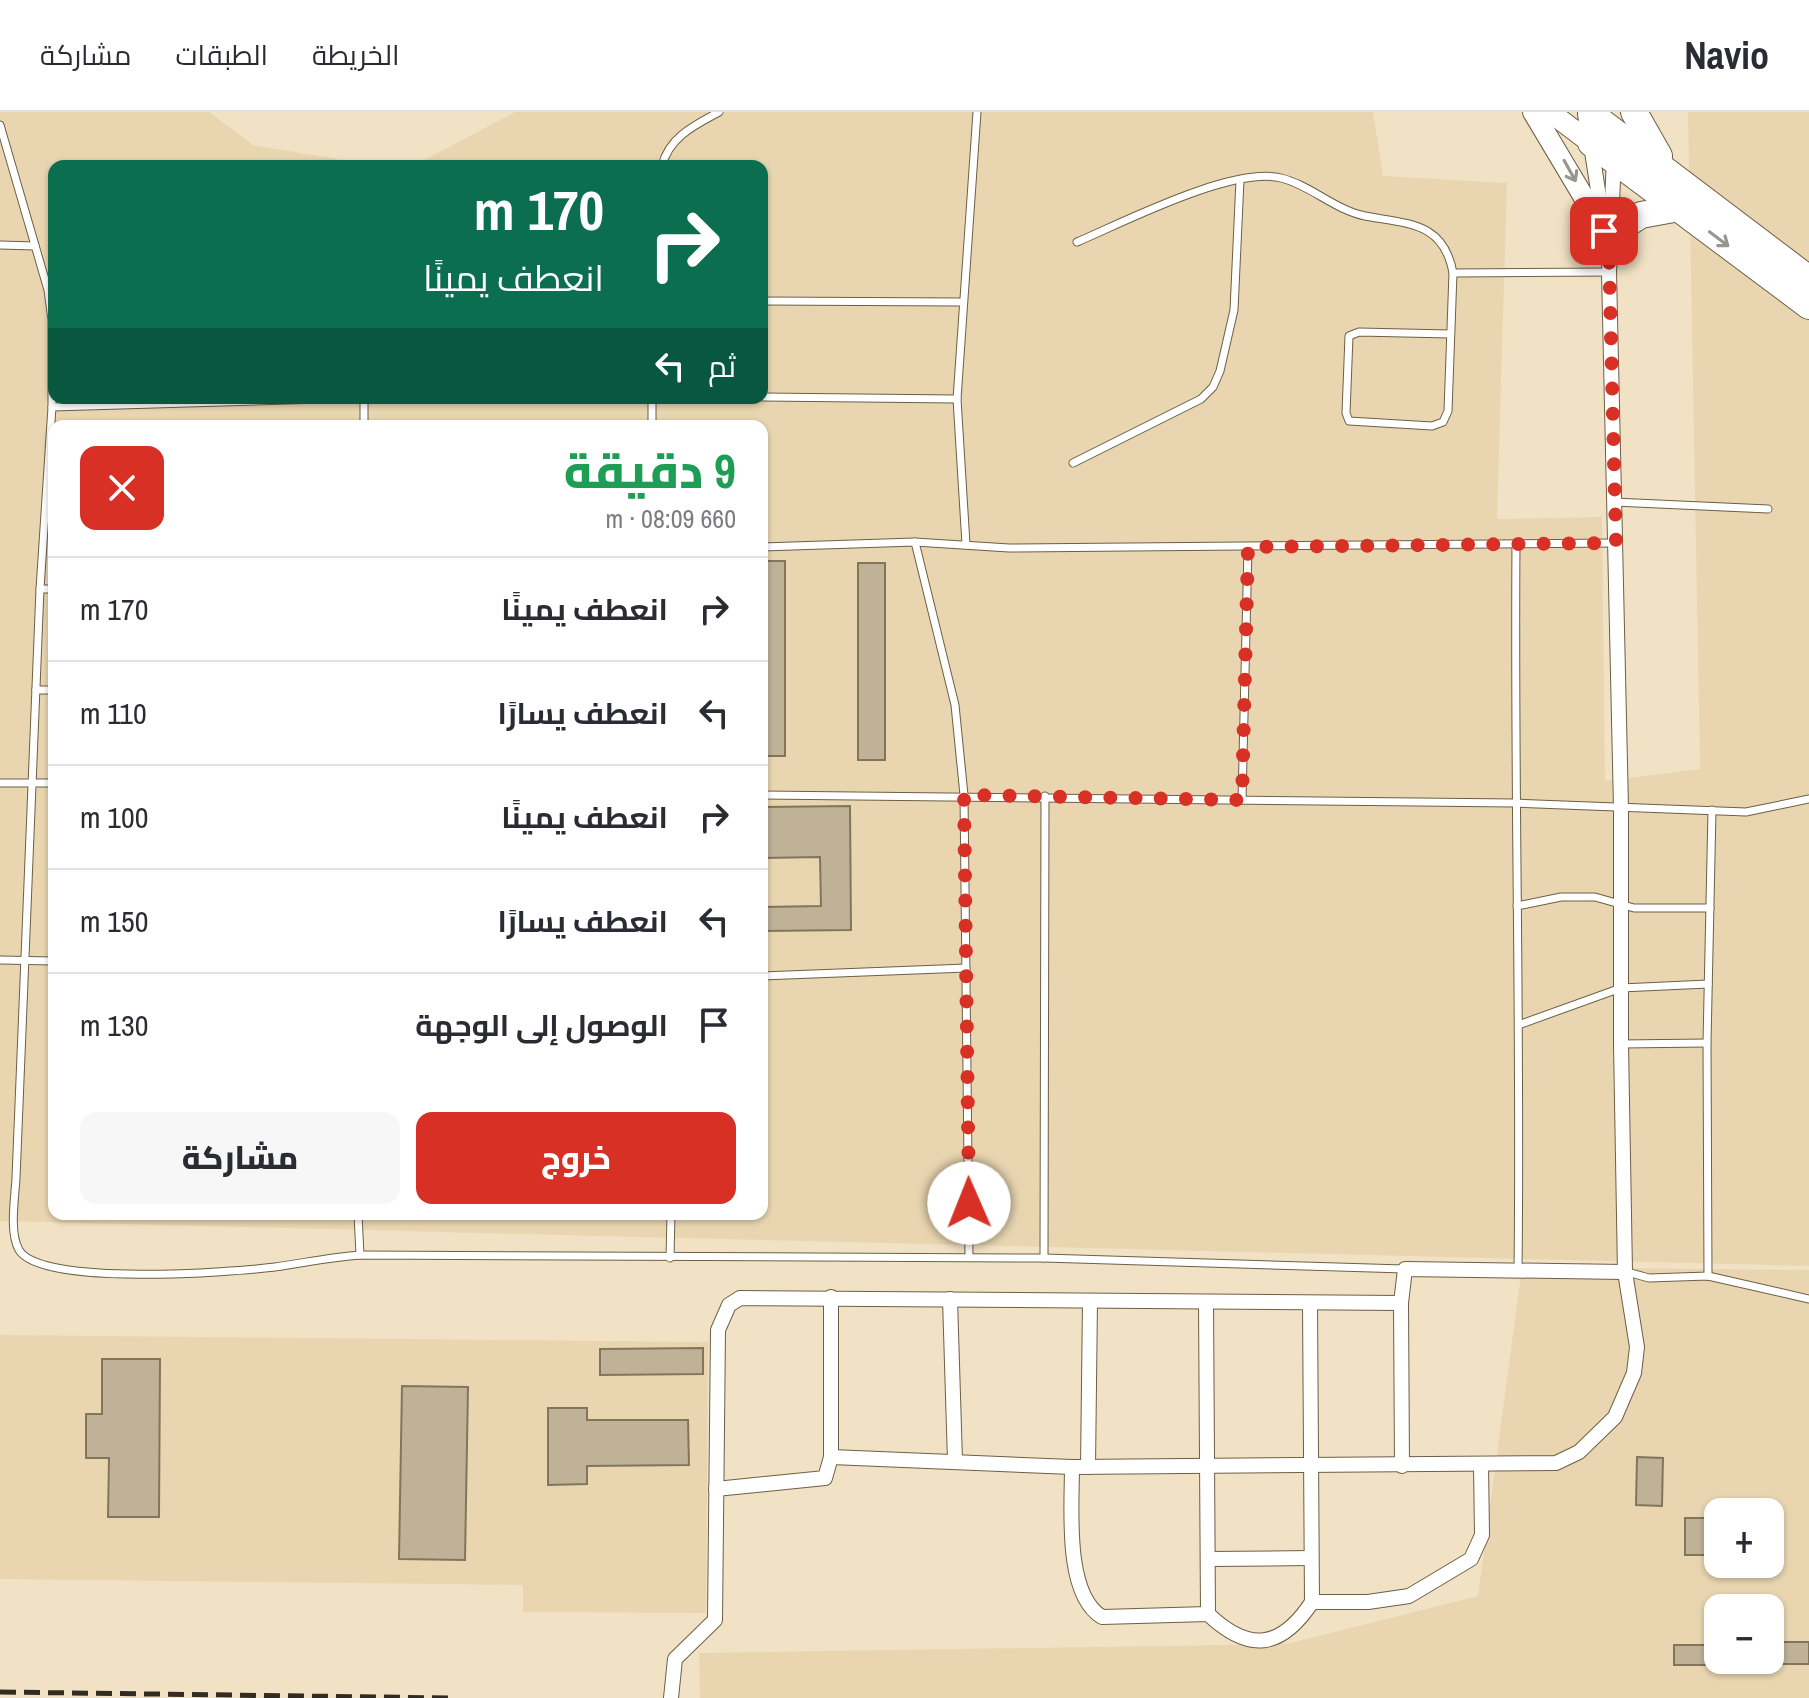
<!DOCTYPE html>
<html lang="ar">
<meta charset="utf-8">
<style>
body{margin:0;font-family:"Archivo Narrow",Cairo,sans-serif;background:#f7f7f7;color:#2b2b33;direction:rtl;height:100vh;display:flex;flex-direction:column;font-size:30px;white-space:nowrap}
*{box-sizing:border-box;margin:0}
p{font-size:26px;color:#7c7c81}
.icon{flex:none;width:44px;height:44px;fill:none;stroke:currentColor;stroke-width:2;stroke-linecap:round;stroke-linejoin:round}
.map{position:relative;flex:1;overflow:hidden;direction:ltr}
.drawer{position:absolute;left:48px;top:308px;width:720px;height:800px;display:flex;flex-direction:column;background:#fff;border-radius:16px;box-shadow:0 2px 6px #0004;direction:rtl}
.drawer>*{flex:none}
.guide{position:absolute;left:48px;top:48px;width:720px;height:244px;border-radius:16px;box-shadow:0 2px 6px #0004;direction:rtl;background:#0b6e4f;color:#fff;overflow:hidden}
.fabs{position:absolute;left:1704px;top:1386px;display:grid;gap:16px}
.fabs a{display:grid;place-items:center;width:80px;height:80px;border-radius:16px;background:#fff;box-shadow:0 2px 6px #0004;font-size:40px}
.pin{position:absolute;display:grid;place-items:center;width:68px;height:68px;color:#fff;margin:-34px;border-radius:16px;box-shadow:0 4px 12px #0006}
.me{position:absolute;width:88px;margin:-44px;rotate:359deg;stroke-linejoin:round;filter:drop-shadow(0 0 6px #0008)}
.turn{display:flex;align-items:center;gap:28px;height:168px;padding:0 32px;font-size:36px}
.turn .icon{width:104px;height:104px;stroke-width:2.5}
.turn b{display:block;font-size:56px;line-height:68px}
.then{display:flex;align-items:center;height:76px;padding:0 32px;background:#0003;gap:16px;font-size:30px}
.round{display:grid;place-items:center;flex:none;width:84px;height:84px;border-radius:16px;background:#f7f7f7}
.headline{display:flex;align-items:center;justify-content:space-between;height:136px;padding:0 32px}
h1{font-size:48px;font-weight:800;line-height:60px;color:#1e9e55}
.button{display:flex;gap:16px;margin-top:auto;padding:16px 32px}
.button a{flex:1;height:92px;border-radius:16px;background:#d93025;color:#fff;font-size:32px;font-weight:800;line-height:92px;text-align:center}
.button a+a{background:#f7f7f7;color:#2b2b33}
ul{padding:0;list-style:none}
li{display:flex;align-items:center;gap:24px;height:104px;padding:0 32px;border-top:2px solid #e1e1e2}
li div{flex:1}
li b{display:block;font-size:30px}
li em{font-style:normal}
header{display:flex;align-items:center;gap:48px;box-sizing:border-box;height:112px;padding:0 40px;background:#fff;border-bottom:2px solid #e1e1e2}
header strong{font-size:38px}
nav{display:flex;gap:44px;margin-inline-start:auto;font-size:28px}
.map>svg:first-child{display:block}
.built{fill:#e9d6b1;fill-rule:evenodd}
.building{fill:#c0b297;stroke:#82755a;stroke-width:2}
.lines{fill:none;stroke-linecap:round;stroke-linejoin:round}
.lane-casing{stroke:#6c5f45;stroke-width:9}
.street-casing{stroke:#6c5f45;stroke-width:16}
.secondary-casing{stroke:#6c5f45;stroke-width:22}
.highway-casing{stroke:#6c5f45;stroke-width:28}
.lane{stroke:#fff;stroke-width:7}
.street{stroke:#fff;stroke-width:14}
.secondary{stroke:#fff;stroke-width:20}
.highway{stroke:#fff;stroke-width:26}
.rail{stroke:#322b1f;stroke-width:5;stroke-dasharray:16 8;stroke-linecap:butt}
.oneway{stroke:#989691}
.route{stroke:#d93025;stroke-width:14;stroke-dasharray:0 25.2}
</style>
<header>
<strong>Navio</strong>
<nav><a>الخريطة</a><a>الطبقات</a><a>مشاركة</a></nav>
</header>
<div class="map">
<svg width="1809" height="1586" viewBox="0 0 1809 1586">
<rect width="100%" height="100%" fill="#f2e2c5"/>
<g class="built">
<path d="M0,0H209L253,33L379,54H54V286H762V54H413L515,0H1373L1383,64L1507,71L1497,407L1602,405L1605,669L1700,657L1688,0H1809V1154L0,1109ZM54,314H762V1102H54Z"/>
<path d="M1522,1155L1809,1158V1586H700L699,1541L1287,1532L1478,1484ZM1718,1400H1770V1452H1718ZM1718,1496H1770V1548H1718Z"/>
<path d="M0,1223L708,1230L706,1501L523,1500V1473L0,1467Z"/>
</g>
<g class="building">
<rect x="762" y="449" width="23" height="195"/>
<rect x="858" y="451" width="27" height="197"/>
<path d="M850,694L851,818L762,819V795L821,794L820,745L762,746V695Z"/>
<path d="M703,1236V1262L600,1263V1237Z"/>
<path d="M102,1247H160L159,1405H108L109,1346H86V1302H102Z"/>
<path d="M402,1274L468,1275L465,1448L399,1447Z"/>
<path d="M548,1296H587V1308H688L689,1353L587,1354V1372L548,1373Z"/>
<path d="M1637,1345L1663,1346L1662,1394L1636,1393Z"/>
<rect x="1685" y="1406" width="22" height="37"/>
<rect x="1770" y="1530" width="39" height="22"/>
<rect x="1674" y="1533" width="35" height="20"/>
</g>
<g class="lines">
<defs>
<g id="lane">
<path d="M0,13L48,178L52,208V295L40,477L16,1066C15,1086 9,1120 19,1138C41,1175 233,1160 275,1155C304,1151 331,1145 360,1143L1044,1146L1404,1157"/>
<path d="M662,54C669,25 695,13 719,0"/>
<path d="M1077,130C1124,110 1233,54 1281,66C1310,73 1335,98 1365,104C1408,112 1444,110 1453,161L1448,299L1443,310L1432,314L1349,309L1346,301L1349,224L1359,220L1450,222"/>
<path d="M0,133L35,134"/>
<path d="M1453,161L1609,160"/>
<path d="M762,189L961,190"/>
<path d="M762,285L957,287"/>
<path d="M52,295L356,286"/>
<path d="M364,314V286"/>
<path d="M652,314V286"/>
<path d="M1073,351L1201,287L1213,275L1220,259L1234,198L1240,68"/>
<path d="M1614,390L1768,397"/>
<path d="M915,430L955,593L964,683L969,1145"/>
<path d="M966,432L957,287L977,0"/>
<path d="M1516,434C1514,676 1521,918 1518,1160"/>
<path d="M762,435L915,430L1009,436L1614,431"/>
<path d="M40,477H54"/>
<path d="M36,578H54"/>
<path d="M0,671H54"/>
<path d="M762,683L1514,691L1746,700L1809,687"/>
<path d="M1242,688L1248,435"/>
<path d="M1517,794L1561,785H1595L1634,796H1710"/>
<path d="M0,848L54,849"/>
<path d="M762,864L966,856"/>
<path d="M1521,912L1621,876L1708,872"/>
<path d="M1621,932L1707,931"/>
<path d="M358,1102L360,1143"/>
<path d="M670,1146L671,1102"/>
<path d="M1044,1146L1045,684"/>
<path d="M1627,1160L1649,1166L1708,1164L1809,1187"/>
<path d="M1708,1164L1707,931L1712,698"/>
</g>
<g id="street">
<path d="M1591,33L1603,111"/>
<path d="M950,1187L955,1349"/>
<path d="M1206,1190L1208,1502"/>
<path d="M831,1345L1072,1355L1556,1351L1579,1340L1615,1305L1634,1261L1637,1235L1625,1160L1621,932V696L1609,160L1614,45"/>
<path d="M1402,1354L1401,1191L1405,1157L1625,1160"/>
<path d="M1072,1355C1072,1395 1064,1482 1102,1505L1208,1502C1249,1541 1281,1537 1312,1490L1310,1191"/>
<path d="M1088,1355L1090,1189"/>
<path d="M716,1377L825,1366L831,1345V1185"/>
<path d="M1208,1447L1311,1446"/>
<path d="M1312,1490H1368L1409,1484L1471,1447L1482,1423L1481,1353"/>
<path d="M671,1586L675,1547L715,1508L718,1218L729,1193L740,1186L1401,1191"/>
</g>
<g id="secondary">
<path d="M1533,0L1604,119"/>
<path d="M1550,0L1591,31"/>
</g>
<g id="highway">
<path d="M1592,0L1591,31L1809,194"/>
<path d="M1634,0L1659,44"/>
<path d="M1591,2L1809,167"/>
<path d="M1611,122L1641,103L1679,96"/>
</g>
</defs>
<use href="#lane" class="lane-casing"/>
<use href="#street" class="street-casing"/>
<use href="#secondary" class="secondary-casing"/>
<use href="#highway" class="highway-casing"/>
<use href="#lane" class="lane"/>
<use href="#street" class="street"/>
<use href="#secondary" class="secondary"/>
<use href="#highway" class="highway"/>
<path class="rail" d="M0,1580L452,1586"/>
</g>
<defs><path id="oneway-shaft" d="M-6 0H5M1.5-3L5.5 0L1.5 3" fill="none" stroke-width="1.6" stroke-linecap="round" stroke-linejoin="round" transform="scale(2)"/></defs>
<g class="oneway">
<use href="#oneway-shaft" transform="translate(1570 59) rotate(61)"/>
<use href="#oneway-shaft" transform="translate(1719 127) rotate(37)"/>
</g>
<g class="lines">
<path class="route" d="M969,1091L964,683L1242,688L1248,435L1616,431L1609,143L1604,119"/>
</g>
</svg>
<div class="fabs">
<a>+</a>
<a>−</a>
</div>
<div class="pin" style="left:1604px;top:119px;background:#d93025"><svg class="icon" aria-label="arrive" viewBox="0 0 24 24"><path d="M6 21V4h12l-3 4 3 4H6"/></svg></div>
<svg class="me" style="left:969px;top:1091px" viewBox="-20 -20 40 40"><circle r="19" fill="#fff"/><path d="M0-13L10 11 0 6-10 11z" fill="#d93025"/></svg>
<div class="guide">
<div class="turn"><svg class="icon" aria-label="right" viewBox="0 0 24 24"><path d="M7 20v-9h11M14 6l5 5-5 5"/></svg><div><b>170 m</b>انعطف يمينًا</div></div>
<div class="then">ثم<svg class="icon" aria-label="left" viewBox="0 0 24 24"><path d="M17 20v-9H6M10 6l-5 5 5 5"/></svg></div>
</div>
<section class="drawer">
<div class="headline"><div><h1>9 دقيقة</h1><p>660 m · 08:09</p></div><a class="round" style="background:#d93025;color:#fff"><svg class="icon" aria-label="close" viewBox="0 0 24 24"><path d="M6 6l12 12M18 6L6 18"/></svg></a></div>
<ul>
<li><svg class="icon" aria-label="right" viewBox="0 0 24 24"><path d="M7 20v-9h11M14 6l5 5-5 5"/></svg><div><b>انعطف يمينًا</b></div><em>170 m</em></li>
<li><svg class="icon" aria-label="left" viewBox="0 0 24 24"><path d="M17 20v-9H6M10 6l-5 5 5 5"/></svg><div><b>انعطف يسارًا</b></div><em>110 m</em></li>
<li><svg class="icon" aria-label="right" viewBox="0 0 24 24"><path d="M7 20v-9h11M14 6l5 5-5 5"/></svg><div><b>انعطف يمينًا</b></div><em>100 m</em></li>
<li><svg class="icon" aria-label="left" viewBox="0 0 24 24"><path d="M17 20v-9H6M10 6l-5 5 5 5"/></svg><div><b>انعطف يسارًا</b></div><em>150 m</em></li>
<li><svg class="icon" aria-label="arrive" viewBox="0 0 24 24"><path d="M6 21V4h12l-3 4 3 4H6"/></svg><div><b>الوصول إلى الوجهة</b></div><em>130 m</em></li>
</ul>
<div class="button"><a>خروج</a><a>مشاركة</a></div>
</section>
</div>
